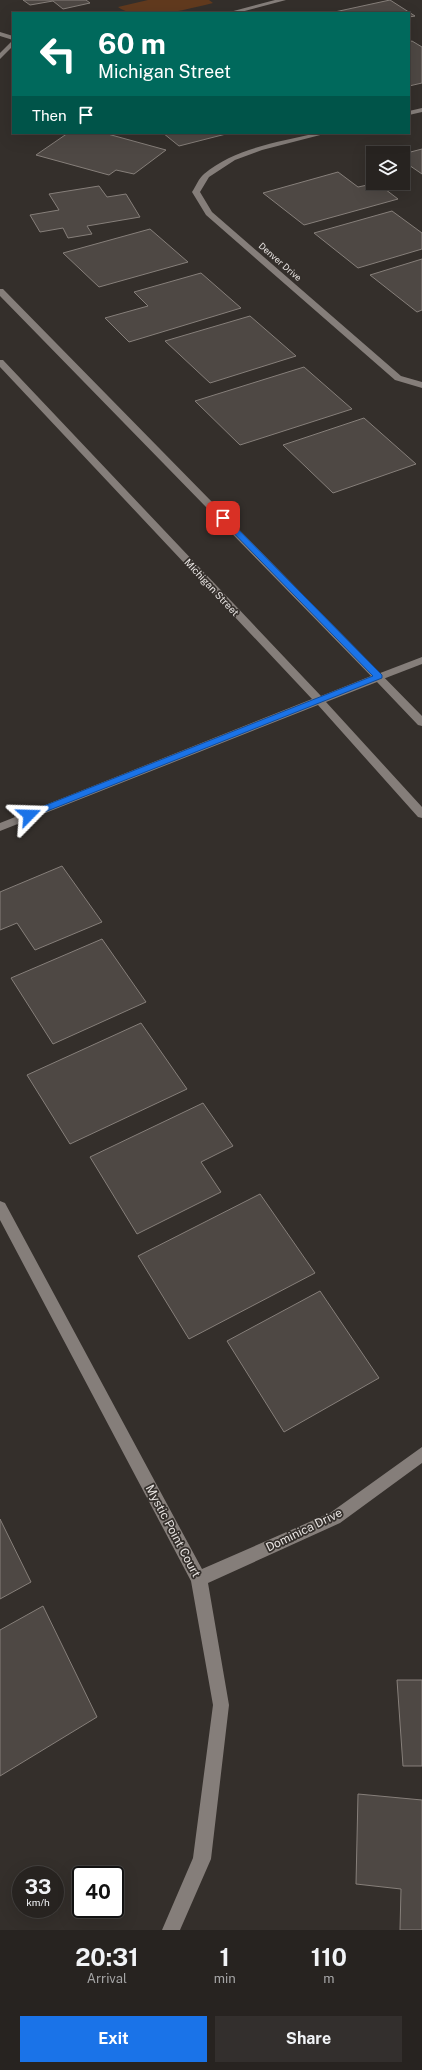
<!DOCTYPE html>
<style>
body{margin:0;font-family:"Public Sans",sans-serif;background:#332f2d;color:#f1f3f6;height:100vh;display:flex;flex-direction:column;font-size:15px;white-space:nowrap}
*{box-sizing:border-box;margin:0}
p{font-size:13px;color:#a4a4a5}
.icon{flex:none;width:22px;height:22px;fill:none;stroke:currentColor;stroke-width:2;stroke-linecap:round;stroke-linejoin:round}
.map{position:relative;height:1930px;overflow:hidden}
.details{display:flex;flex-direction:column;background:#272320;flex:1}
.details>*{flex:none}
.guide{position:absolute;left:12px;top:12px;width:398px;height:122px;border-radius:0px;box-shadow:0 4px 16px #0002,0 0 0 1px #43403e;background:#00695c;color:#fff;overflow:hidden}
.controls{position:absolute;left:366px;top:146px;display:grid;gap:8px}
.controls a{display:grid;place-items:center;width:44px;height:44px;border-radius:0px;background:#272320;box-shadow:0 4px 16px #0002,0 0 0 1px #43403e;font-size:20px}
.speed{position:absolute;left:12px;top:1866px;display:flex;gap:8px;font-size:20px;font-weight:700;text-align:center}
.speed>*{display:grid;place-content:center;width:52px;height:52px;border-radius:50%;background:#272320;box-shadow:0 4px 16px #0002,0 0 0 1px #43403e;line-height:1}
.speed small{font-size:10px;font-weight:400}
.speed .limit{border:2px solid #111;border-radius:6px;background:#fff;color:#111}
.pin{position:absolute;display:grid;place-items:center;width:34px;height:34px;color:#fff;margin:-17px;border-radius:8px;box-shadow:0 2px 6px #0006}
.me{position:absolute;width:44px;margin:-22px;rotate:68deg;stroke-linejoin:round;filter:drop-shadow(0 0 3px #0008)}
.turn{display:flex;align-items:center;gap:14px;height:84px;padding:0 20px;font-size:18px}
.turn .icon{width:52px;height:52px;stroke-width:2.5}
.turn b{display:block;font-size:28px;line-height:34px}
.then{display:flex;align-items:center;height:38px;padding:0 20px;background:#0003;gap:8px;font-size:15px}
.eta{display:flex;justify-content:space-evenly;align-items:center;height:68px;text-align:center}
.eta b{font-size:24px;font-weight:700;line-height:28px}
.primary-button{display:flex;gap:8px;margin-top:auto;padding:8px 20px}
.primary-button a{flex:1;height:46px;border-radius:0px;background:#1a73e8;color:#fff;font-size:16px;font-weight:700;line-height:46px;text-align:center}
.primary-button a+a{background:#332f2d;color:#f1f3f6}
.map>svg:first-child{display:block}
.green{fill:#613a1e}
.building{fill:#4e4844;stroke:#867f7a}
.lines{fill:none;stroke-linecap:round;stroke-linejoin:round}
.lane{fill:#857e7a;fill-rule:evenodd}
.street{fill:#857e7a;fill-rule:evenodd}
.secondary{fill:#857e7a;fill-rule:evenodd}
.route{fill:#1a73e8;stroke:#114b97}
.labels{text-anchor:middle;stroke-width:3.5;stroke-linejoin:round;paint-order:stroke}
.far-street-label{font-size:9px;fill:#e9e5e3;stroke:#342f2b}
.street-label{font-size:10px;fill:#e9e5e3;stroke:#342f2b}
.near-street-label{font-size:12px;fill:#e9e5e3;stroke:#342f2b}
</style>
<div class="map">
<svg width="422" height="1930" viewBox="0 0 422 1930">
<rect width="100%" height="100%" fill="#342f2b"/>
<path class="green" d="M148,0H209L213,3C187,9 141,23 118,7Z"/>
<g class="building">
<path d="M23,0H86L90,3L63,9L53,1L30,5Z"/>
<path d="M390,0L415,16L409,17V13H330Z"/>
<path d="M412,41L422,47V83L409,86V42Z"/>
<path d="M68,133H104L166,150L134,174L116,170L109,175L36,155Z"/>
<path d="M163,133H225L226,134L179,146Z"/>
<path d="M422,149V174L403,161V154Z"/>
<path d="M338,172L358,187L377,183L398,199L304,225L263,193Z"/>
<path d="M99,186L107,197L126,194L140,217L87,226L92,234L68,238L63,228L40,232L30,215L59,210L49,194Z"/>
<path d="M392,211L422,233V249L358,268L314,233Z"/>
<path d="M150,229L188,262L99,287L63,253Z"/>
<path d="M422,259V310L417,312L370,275Z"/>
<path d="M201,273L241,308L129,342L105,318L148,306L134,292Z"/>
<path d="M250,316L296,356L210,383L165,341Z"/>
<path d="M304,367L352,409L240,445L195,401Z"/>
<path d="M364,418L416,464L333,493L283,445Z"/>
<path d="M62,866L102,922L35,950L17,923L0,930V892Z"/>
<path d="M102,939L146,1002L53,1044L11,978Z"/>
<path d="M141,1023L187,1089L70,1144L27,1075Z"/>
<path d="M203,1103L233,1146L201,1162L221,1192L137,1234L90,1157Z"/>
<path d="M260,1194L315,1273L189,1339L138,1256Z"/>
<path d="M320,1291L379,1378L284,1432L227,1341Z"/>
<path d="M0,1519L31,1582L0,1599Z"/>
<path d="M43,1606L97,1717L0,1776V1630Z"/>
<path d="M397,1680H422V1766H403Z"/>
<path d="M358,1794L422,1800V1930H400L401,1889L356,1884Z"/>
</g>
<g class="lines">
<g class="lane">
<path d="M275,0H286L237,13H226Z"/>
<path d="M0,32L13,36V40L0,36Z"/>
<path d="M13,40V46L0,59V53Z"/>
</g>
<g class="street">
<path d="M422,108V112L409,115V111Z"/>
<path d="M317,133H328L262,150L235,160L209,177L200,192L212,212L401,376L422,382V388L395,380L206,215L192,192C196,186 199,178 204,174C235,148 279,142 317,133Z"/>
<path d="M422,657V664L383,679L379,680L374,677L375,675Z"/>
<path d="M0,1201L5,1203L202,1569L330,1513L422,1447V1463L340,1523L208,1583L229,1705L211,1859L180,1930H162L193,1858L213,1705L191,1581L0,1220Z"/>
</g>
<path class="secondary" d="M0,289H3L422,716V726L418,725L377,682L326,702L422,807V818L418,817L318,705L0,831V823L312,699L0,367V360H3L321,696L371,676L0,296Z"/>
</g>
<path class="route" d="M220,516H225L382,675V678L32,817H26V813L373,676L220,519Z"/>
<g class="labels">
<g class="far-street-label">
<text transform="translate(280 262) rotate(41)" y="3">Denver Drive</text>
</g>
<g class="street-label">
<text transform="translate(212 587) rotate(47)" y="4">Michigan Street</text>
</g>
<g class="near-street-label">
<text transform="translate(304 1530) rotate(-26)" y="4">Dominica Drive</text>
<text transform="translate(173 1531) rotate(62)" y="4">Mystic Point Court</text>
</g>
</g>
</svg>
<div class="controls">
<a><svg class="icon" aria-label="layers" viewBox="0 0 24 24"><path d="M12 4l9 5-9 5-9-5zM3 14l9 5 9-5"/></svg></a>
</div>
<div class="speed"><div>33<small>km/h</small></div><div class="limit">40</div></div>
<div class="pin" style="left:223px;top:518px;background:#d93025"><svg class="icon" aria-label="arrive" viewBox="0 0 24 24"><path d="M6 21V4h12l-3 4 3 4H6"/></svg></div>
<svg class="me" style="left:29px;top:815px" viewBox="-20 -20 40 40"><path d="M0-17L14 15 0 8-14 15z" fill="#1a73e8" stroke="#fff" stroke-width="4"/></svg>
<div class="guide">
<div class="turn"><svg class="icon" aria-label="left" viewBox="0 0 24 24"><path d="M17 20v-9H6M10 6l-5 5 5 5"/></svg><div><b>60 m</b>Michigan Street</div></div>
<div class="then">Then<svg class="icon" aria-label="arrive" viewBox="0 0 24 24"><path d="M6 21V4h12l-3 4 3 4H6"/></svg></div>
</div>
</div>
<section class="details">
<div class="eta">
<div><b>20:31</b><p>Arrival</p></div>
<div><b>1</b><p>min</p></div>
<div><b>110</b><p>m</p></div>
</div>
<div class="primary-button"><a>Exit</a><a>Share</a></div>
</section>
